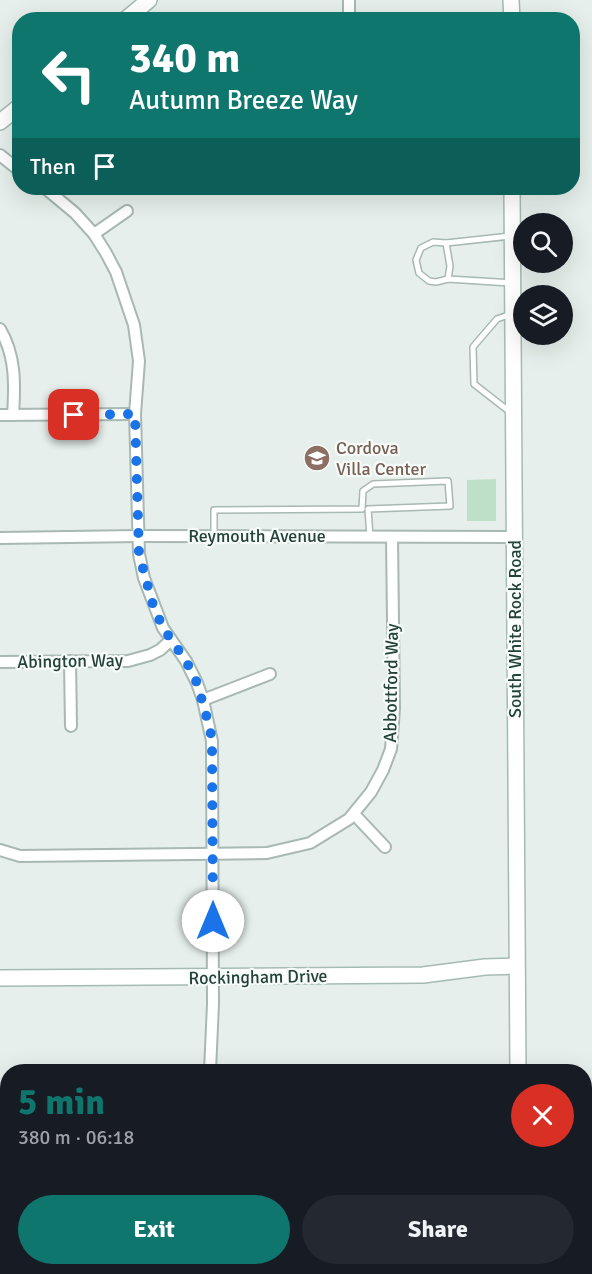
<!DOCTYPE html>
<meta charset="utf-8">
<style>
body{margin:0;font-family:Signika,sans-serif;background:#242831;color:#f1f3f6;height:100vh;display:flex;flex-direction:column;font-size:22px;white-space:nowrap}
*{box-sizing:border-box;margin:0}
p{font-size:20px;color:#9ea1a6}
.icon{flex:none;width:33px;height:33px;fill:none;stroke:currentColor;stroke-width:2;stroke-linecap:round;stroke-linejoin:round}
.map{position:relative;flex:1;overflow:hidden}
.sheet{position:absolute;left:0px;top:1064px;width:592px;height:212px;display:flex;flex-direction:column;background:#171b24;border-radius:24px 24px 0 0;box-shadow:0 6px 24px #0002}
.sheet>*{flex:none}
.guide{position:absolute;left:12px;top:12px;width:568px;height:183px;border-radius:24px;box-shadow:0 6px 24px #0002;background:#0f766e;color:#fff;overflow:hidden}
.buttons{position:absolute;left:513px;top:213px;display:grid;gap:12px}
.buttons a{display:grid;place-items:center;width:60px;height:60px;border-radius:50%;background:#171b24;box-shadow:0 6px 24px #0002;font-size:30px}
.pin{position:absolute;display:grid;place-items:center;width:51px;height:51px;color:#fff;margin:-26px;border-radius:12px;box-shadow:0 3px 9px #0006}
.me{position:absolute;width:66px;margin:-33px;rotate:0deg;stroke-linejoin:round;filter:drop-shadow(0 0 4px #0008)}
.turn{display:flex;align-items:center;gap:21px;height:126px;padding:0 18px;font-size:27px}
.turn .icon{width:78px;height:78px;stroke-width:2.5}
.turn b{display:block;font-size:42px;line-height:51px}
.then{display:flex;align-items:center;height:57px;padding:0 18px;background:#0003;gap:12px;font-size:22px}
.round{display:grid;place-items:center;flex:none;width:63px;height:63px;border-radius:32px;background:#242831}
.headline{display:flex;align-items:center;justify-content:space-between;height:102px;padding:0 18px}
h1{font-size:36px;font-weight:700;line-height:45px;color:#0f766e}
.cta{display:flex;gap:12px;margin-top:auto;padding:12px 18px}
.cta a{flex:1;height:69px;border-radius:36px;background:#0f766e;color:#fff;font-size:24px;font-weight:700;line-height:69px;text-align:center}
.cta a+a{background:#242831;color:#f1f3f6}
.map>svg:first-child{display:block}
.green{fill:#bfe0c8}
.building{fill:#bbcac4;stroke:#b8c9c2;stroke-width:1.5}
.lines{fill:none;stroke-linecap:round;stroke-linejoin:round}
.lane-casing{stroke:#a8b8b2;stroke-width:8}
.street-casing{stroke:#a8b8b2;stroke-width:14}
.secondary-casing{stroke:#a4bbb3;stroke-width:18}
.lane{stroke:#fff;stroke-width:5}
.street{stroke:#fff;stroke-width:10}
.secondary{stroke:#fff;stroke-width:15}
.route{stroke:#1a73e8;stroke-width:10;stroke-dasharray:0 18}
.labels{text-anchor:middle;stroke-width:4.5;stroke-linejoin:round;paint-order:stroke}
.education-label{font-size:18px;fill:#785e54;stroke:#f7fbf9;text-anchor:start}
.street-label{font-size:18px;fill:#24423a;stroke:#f7fbf9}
</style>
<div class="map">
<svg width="592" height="1274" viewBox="0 0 592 1274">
<rect width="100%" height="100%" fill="#e6efeb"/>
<path class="green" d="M496,479V521H467V480Z"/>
<path class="building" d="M2,1222L8,1223V1240L0,1239Z"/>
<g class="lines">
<defs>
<g id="lane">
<path d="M511,236L446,243L433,242L421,248L416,260L419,273L429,281L436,282L448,279L512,283"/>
<path d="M446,243L450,266L448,279"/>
<path d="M510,412L474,384L473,347L497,319L511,314"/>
<path d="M214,536V510L362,509L363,491L373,484L448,481L450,506L368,509L370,537"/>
<path d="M0,1158L8,1167"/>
<path d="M0,1210L8,1216"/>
<path d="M0,1263L8,1250"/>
<path d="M50,1268L57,1270L55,1274"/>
<path d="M127,1268L134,1274"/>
<path d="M305,1268V1274"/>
<path d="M208,1274V1268"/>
</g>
<g id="street">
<path d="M349,0V20"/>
<path d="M0,155L20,171"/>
<path d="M45,188L75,213L94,234L106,253L116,272L134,325L139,361L135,414L139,554L144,578L163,628L186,661L197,683L203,700L212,741L213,1004L210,1071"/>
<path d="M94,234L127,211"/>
<path d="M0,329C16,356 15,385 13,415"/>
<path d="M0,415L135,414"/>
<path d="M0,538L138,536L514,537"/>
<path d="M70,661L71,726"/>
<path d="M0,662L128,661L150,655L160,650L171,640"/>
<path d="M203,700L270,674"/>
<path d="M354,814L385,847"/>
<path d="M0,850L20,856L267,853L310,843L349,819L371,792L383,770L391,749L394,709L392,537"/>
<path d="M0,1195L8,1188"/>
</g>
<g id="secondary">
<path d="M511,0L512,20"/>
<path d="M125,20L149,0"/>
<path d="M0,122L20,106"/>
<path d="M512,188L518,1071"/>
<path d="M0,978L423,975L485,967L516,966"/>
<path d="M585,1261H592"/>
<path d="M0,1267L11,1274"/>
<path d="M432,1274L464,1268"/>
</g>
</defs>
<use href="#lane" class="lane-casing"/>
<use href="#street" class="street-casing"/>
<use href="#secondary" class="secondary-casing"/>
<use href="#lane" class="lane"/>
<use href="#street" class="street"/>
<use href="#secondary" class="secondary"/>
</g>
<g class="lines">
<path class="route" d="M74,415L135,414L139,554L153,605L163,628L186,661L197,683L210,729L212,741L213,921"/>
</g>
<defs>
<symbol id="school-disc" viewBox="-11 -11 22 22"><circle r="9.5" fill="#8d6e63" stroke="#f7fbf9"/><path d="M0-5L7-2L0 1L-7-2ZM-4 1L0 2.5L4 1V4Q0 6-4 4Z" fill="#fff"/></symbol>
</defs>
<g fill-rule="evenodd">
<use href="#school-disc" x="302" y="443" width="30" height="30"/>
</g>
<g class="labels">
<g class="education-label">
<text x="336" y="454">Cordova<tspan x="336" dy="21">Villa Center</tspan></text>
</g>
<g class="street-label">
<text x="257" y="542">Reymouth Avenue</text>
<text transform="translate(515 629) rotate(-90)" y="6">South White Rock Road</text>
<text transform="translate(70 661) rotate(-1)" y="6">Abington Way</text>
<text transform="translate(391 683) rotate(-89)" y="6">Abbottford Way</text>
<text transform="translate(258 977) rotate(-1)" y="6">Rockingham Drive</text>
</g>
</g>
</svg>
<div class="buttons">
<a><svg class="icon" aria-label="search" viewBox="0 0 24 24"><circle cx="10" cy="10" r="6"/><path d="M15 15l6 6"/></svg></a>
<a><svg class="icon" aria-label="layers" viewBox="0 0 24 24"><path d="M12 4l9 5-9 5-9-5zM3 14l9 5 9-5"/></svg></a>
</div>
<div class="pin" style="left:74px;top:415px;background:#d93025"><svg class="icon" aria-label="arrive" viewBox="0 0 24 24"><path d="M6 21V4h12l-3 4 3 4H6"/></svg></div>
<svg class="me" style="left:213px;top:921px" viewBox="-20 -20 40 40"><circle r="19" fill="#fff"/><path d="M0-13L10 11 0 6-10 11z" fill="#1a73e8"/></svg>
<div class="guide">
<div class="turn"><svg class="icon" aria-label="left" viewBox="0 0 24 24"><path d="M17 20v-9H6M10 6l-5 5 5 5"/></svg><div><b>340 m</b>Autumn Breeze Way</div></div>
<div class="then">Then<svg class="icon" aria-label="arrive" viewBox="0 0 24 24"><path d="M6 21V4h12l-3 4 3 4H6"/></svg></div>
</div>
<section class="sheet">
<div class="headline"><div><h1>5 min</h1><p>380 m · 06:18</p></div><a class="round" style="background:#d93025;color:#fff"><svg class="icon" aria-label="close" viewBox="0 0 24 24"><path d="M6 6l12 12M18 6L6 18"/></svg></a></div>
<div class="cta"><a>Exit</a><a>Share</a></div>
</section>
</div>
